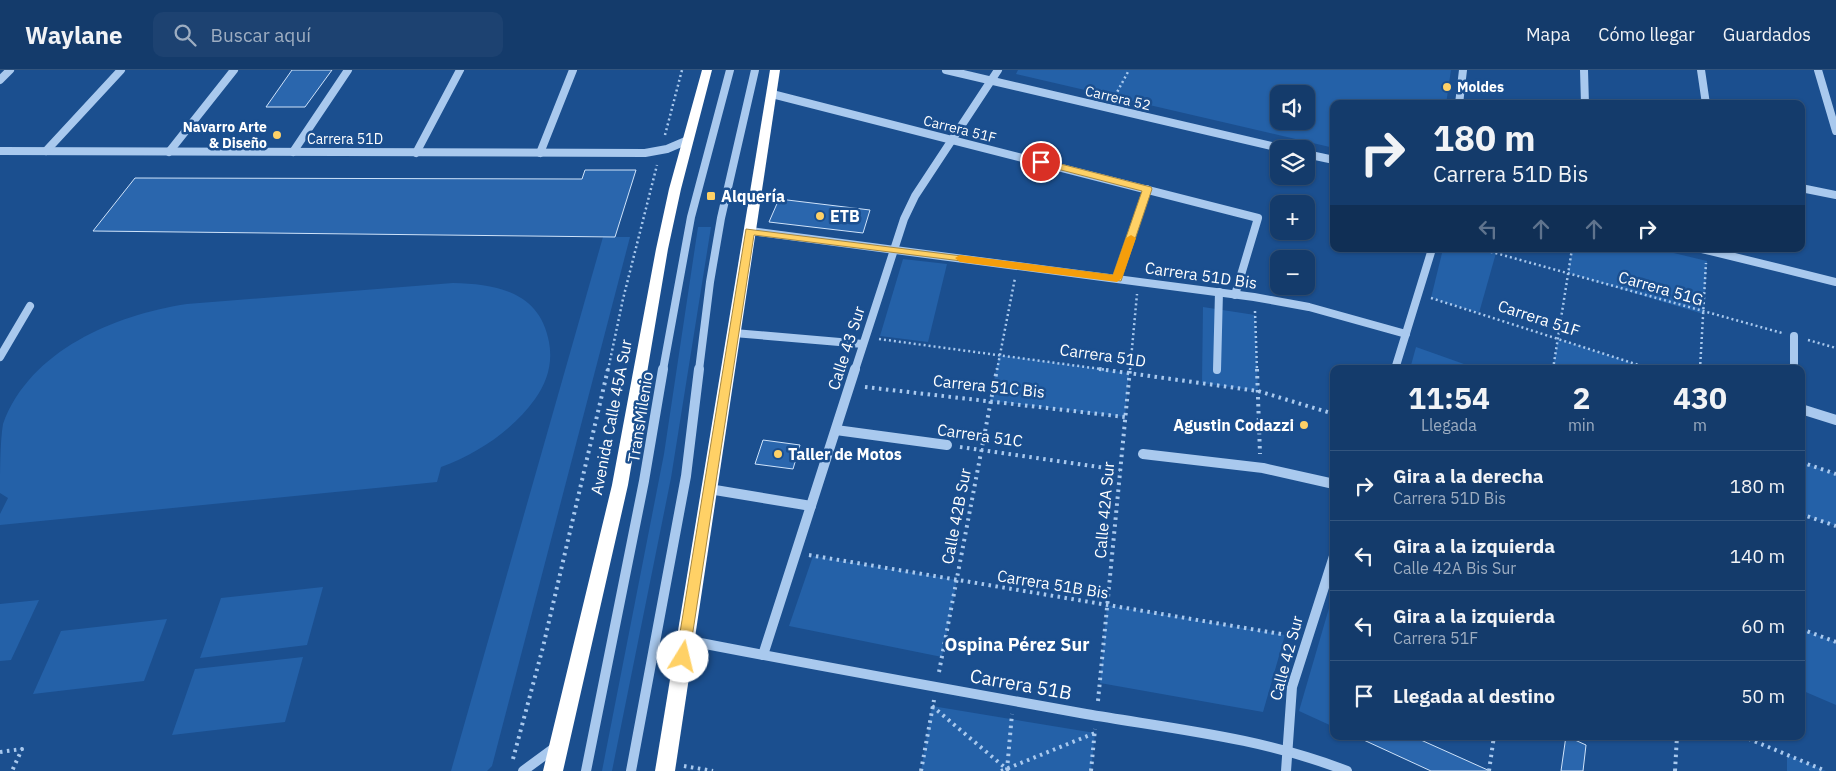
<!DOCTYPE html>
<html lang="es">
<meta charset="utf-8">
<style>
body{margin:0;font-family:"IBM Plex Sans",sans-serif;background:#1d4271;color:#f1f3f6;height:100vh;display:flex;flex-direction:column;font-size:19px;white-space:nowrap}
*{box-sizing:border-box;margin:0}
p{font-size:16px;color:#9dadc1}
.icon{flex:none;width:28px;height:28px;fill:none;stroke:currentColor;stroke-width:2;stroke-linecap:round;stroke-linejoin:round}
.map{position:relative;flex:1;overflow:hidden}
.drawer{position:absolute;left:1330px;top:295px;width:475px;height:375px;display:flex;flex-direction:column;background:#143b6b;border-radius:10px;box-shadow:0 1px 4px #0004,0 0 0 1px #33557e}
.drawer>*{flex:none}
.banner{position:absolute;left:1330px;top:30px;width:475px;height:152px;border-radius:10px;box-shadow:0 1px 4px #0004,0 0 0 1px #33557e;background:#143b6b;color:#f1f3f6;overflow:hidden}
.controls{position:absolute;left:1270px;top:15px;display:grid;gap:10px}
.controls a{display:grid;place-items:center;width:45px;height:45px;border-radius:10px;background:#143b6b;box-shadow:0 1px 4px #0004,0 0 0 1px #33557e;font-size:25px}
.pin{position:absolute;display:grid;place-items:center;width:42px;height:42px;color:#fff;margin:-21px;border:2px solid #fff;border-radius:50%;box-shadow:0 1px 5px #0007}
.me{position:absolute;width:55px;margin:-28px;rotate:9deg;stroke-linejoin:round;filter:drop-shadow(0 0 4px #0008)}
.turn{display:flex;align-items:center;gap:18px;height:105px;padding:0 20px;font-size:22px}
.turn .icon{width:65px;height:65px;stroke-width:2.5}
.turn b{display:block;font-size:35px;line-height:42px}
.lanes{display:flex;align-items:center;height:48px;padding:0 20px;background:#0003;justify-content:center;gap:25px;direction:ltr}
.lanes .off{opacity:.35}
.eta{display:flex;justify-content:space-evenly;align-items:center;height:85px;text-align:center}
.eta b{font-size:30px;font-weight:700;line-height:35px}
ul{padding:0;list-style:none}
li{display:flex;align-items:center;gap:15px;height:70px;padding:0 20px;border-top:1px solid #33557e}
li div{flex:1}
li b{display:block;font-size:19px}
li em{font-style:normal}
header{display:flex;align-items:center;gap:30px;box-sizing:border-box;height:70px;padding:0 25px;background:#143b6b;border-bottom:1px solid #33557e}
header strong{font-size:24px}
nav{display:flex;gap:28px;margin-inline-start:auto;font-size:18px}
.search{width:350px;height:45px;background:#1d4271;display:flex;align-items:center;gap:12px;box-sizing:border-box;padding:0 18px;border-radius:10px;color:#9dadc1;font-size:19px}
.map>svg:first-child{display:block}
.green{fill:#2461a8;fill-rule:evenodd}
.building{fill:#2a66ad;stroke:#cfe3fa}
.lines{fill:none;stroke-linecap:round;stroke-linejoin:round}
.path-far1{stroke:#a9c9ee;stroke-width:2.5;stroke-dasharray:2 3;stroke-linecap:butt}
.path{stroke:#a9c9ee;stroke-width:4;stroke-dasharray:2.5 4.5;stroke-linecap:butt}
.minor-far1{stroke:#a9c9ee;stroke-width:8}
.minor{stroke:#a9c9ee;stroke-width:10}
.highway{fill:#fff;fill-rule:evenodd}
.route{fill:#ffd166;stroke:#a68842}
.slow{fill:#f59e0b}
.poi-dot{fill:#ffd166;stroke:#1b4f8f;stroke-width:2}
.labels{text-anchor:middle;stroke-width:5;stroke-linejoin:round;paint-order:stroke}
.far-poi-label{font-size:14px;font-weight:bold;fill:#fff;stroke:#1b4f8f;text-anchor:start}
.far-street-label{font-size:14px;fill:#fff;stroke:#1b4f8f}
.poi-label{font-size:16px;font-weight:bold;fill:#fff;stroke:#1b4f8f;text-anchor:start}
.street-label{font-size:16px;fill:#fff;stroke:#1b4f8f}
.neighbourhood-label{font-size:18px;font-weight:bold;fill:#fff;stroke:#1b4f8f}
.near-street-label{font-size:19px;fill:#fff;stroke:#1b4f8f}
</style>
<header>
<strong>Waylane</strong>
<div class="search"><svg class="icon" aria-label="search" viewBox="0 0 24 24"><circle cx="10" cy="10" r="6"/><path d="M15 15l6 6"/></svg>Buscar aquí</div>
<nav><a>Mapa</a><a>Cómo llegar</a><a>Guardados</a></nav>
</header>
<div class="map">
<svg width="1836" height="701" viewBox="0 0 1836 701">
<rect width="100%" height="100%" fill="#1b4f8f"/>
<g class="green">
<path d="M1018,0H1451L1446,34H1334V78L1016,4ZM1279,24H1306V51H1279Z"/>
<path d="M698,157H711L671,408L612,701H602L664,384Z"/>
<path d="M603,167H630L492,696L487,701H451Z"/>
<path d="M1443,179H1481L1496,183L1479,243L1431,228Z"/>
<path d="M1572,179H1657L1707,191L1703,244L1568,203Z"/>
<path d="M903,189L947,194L928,272L880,266Z"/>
<path d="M453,213C497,214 540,222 549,272C553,293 547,312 535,329C512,361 477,384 441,397L437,412L0,455V444L8,428L0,423C0,403 0,372 3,354C30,280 115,245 187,234Z"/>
<path d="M1203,237L1255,245L1258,321L1202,313Z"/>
<path d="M1558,269L1651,299H1553Z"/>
<path d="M1416,277L1478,299H1410Z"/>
<path d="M999,285L1129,303L1125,347L990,331Z"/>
<path d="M1801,392L1836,404V456L1801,444Z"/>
<path d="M813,486L957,510L942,587L789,556Z"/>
<path d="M323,517L307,575L200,588L221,528Z"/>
<path d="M1334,521V657L1299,641Z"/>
<path d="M39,530L11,590L0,591V534Z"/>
<path d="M1107,535L1285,565L1263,642L1100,613Z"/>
<path d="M167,549L144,611L33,624L61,561Z"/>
<path d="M1801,559L1836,572V635L1801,620Z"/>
<path d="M303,587L285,652L172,665L195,599Z"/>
<path d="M932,636L1095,663L1091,701H921Z"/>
<path d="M1787,685L1826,701H1787Z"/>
</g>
<g class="building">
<path d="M292,0H332L305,37H266Z"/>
<path d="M585,100H636L615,167L93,161L135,108L582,109Z"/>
<path d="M779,129L870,140L863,163L769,152Z"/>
<path d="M763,370L800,375L793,399L755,394Z"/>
<path d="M1355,666H1412L1490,701H1431Z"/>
<path d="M1566,666L1586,675L1583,701H1561Z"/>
</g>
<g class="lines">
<g class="path-far1">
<path d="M1115,26L1129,0"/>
<path d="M665,65L682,0"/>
<path d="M1481,179L1782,263"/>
<path d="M1431,228L1651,299"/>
<path d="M1255,241L1257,300"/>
<path d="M879,269L1108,300"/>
<path d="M1808,270L1836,278"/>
<path d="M1553,299L1572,179"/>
<path d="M1700,299L1706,193"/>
<path d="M608,300L623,229L657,95"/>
<path d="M997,300L1015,208"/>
<path d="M1130,300L1137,224"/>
</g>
<g class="path">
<path d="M1099,299L1258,321L1334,344"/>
<path d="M1257,299L1260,384"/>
<path d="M865,317L1125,347"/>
<path d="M960,377L1120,400"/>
<path d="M1801,392L1836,404"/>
<path d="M1801,444L1836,456"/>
<path d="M809,485L1293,566"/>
<path d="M1801,559L1836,572"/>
<path d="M939,602L997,299"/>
<path d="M1098,631L1130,299"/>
<path d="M932,636L1009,701"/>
<path d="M1742,666L1826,701"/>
<path d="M0,682L22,679L12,701"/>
<path d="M513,689L543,577L608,299"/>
<path d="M684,696L713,701"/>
<path d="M1007,700L1012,644"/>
<path d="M921,701L934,630"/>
<path d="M1001,701L1095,663"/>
<path d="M1091,701L1095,659"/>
<path d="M1489,701L1494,666"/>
<path d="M1675,701L1677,666"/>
</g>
<g class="minor-far1">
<path d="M946,0L1284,79"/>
<path d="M1584,0L1585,34"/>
<path d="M1701,0L1706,34"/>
<path d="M1818,0L1836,61"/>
<path d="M0,10L10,0"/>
<path d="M772,24L1258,148L1235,225"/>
<path d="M1459,34L1463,0"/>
<path d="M0,81L645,83L667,79L688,70"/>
<path d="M46,81L121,0"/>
<path d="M169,82L234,0"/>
<path d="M293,82L348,0"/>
<path d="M416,83L460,0"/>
<path d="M540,83L573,0"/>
<path d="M1306,84L1334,90"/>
<path d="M1801,118L1836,125"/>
<path d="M750,161L1254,227L1309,237L1406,264"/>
<path d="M1702,179L1836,212"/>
<path d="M1117,208L1147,119"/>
<path d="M734,263L863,274"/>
<path d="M1794,266V299"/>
<path d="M0,287L30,236"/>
<path d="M1395,299L1432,179"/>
<path d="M663,300L691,147L730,0"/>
<path d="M699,300L710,212L721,148L755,0"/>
<path d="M855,300L904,149L915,126L998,0"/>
<path d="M1217,300L1219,222"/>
</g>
<g class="minor">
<path d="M1801,339L1836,350"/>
<path d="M836,360L947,375"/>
<path d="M1143,384L1263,398L1334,414"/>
<path d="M709,419L811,436"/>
<path d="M685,570C818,596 952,620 1086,644C1174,659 1263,668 1347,701"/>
<path d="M763,585L855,299"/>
<path d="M523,701L557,676"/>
<path d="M586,701L644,411L663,299"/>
<path d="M631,701L686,406L699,299"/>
<path d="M1286,701L1292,617L1334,486"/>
</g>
<g class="highway">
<path d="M702,0H712L681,119L668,179L628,415L563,701H543L612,415L656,179L669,119Z"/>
<path d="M770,0H780L675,701H655Z"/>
</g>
</g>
<path class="route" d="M1041,89L1151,117L1152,119L1121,211L754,165L689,587L687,592L683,594L678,592L676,587L746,159L1113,205L1142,121L1038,94V90Z"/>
<path class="slow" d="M1131,165L1136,168L1122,208L1117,212L960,192L955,188L960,185L1113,205L1126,168Z"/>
<g class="poi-dot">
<circle cx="1447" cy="17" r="5"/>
<circle cx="277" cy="65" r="5"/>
<rect x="706" y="121" width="10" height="10" rx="2.5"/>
<circle cx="820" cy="146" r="5"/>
<circle cx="1304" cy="355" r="5"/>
<circle cx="778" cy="384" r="5"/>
</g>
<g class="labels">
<g class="far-poi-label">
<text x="1457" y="22">Moldes</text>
<text x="267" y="62" text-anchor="end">Navarro Arte<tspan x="267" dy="16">&amp; Diseño</tspan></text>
</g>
<g class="far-street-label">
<text transform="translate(1118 28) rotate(13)" y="5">Carrera 52</text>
<text transform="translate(960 59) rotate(14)" y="5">Carrera 51F</text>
<text x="345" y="74">Carrera 51D</text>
</g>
<g class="poi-label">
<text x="721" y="132">Alquería</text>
<text x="830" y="152">ETB</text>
<text x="1294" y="361" text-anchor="end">Agustin Codazzi</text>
<text x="788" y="390">Taller de Motos</text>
</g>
<g class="street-label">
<text transform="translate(1201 205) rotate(8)" y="6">Carrera 51D Bis</text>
<text transform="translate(1661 218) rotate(16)" y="6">Carrera 51G</text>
<text transform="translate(1539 248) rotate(18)" y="6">Carrera 51F</text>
<text transform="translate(846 278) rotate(-72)" y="6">Calle 43 Sur</text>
<text transform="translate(1103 285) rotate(8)" y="6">Carrera 51D</text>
<text transform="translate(989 316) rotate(6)" y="6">Carrera 51C Bis</text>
<text transform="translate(611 347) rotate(-79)" y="6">Avenida Calle 45A Sur</text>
<text transform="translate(640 347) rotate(-81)" y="6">TransMilenio</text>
<text transform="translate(980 365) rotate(8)" y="6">Carrera 51C</text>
<text transform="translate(1104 440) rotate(-85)" y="6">Calle 42A Sur</text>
<text transform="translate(956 446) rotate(-79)" y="6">Calle 42B Sur</text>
<text transform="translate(1053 514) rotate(9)" y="6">Carrera 51B Bis</text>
<text transform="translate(1286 588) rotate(-75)" y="6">Calle 42 Sur</text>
</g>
<g class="neighbourhood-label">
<text x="1017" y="581">Ospina Pérez Sur</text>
</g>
<g class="near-street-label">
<text transform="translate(1021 614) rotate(10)" y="7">Carrera 51B</text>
</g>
</g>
</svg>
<div class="controls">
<a><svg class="icon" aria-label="sound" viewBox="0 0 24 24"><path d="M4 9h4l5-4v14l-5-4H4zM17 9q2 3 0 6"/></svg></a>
<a><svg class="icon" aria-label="layers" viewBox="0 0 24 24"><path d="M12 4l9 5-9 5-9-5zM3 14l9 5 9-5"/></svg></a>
<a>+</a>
<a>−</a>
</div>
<div class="pin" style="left:1041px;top:92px;background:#d93025"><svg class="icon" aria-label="arrive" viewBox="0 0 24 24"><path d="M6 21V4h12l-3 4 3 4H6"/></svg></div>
<svg class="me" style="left:683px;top:587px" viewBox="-20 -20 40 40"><circle r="19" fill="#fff"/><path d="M0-13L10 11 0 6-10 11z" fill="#ffd166"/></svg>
<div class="banner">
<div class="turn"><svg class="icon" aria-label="right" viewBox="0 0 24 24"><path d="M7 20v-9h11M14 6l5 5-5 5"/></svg><div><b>180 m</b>Carrera 51D Bis</div></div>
<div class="lanes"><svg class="icon off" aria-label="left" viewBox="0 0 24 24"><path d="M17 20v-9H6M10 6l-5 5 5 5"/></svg><svg class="icon off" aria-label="ahead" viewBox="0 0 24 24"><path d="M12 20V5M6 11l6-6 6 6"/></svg><svg class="icon off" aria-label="ahead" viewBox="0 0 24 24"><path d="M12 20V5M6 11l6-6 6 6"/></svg><svg class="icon" aria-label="right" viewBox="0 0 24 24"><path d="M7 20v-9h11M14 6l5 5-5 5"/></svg></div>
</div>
<section class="drawer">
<div class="eta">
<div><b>11:54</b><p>Llegada</p></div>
<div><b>2</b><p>min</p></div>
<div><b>430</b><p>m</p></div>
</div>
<ul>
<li><svg class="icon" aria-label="right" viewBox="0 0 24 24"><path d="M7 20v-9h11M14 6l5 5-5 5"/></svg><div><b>Gira a la derecha</b><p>Carrera 51D Bis</p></div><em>180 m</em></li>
<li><svg class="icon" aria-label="left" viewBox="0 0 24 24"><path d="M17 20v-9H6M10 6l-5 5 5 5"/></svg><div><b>Gira a la izquierda</b><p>Calle 42A Bis Sur</p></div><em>140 m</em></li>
<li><svg class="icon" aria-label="left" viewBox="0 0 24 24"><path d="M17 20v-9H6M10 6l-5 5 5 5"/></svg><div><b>Gira a la izquierda</b><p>Carrera 51F</p></div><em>60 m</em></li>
<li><svg class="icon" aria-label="arrive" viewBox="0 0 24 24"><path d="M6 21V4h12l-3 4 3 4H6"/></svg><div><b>Llegada al destino</b></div><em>50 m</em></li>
</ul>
</section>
</div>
